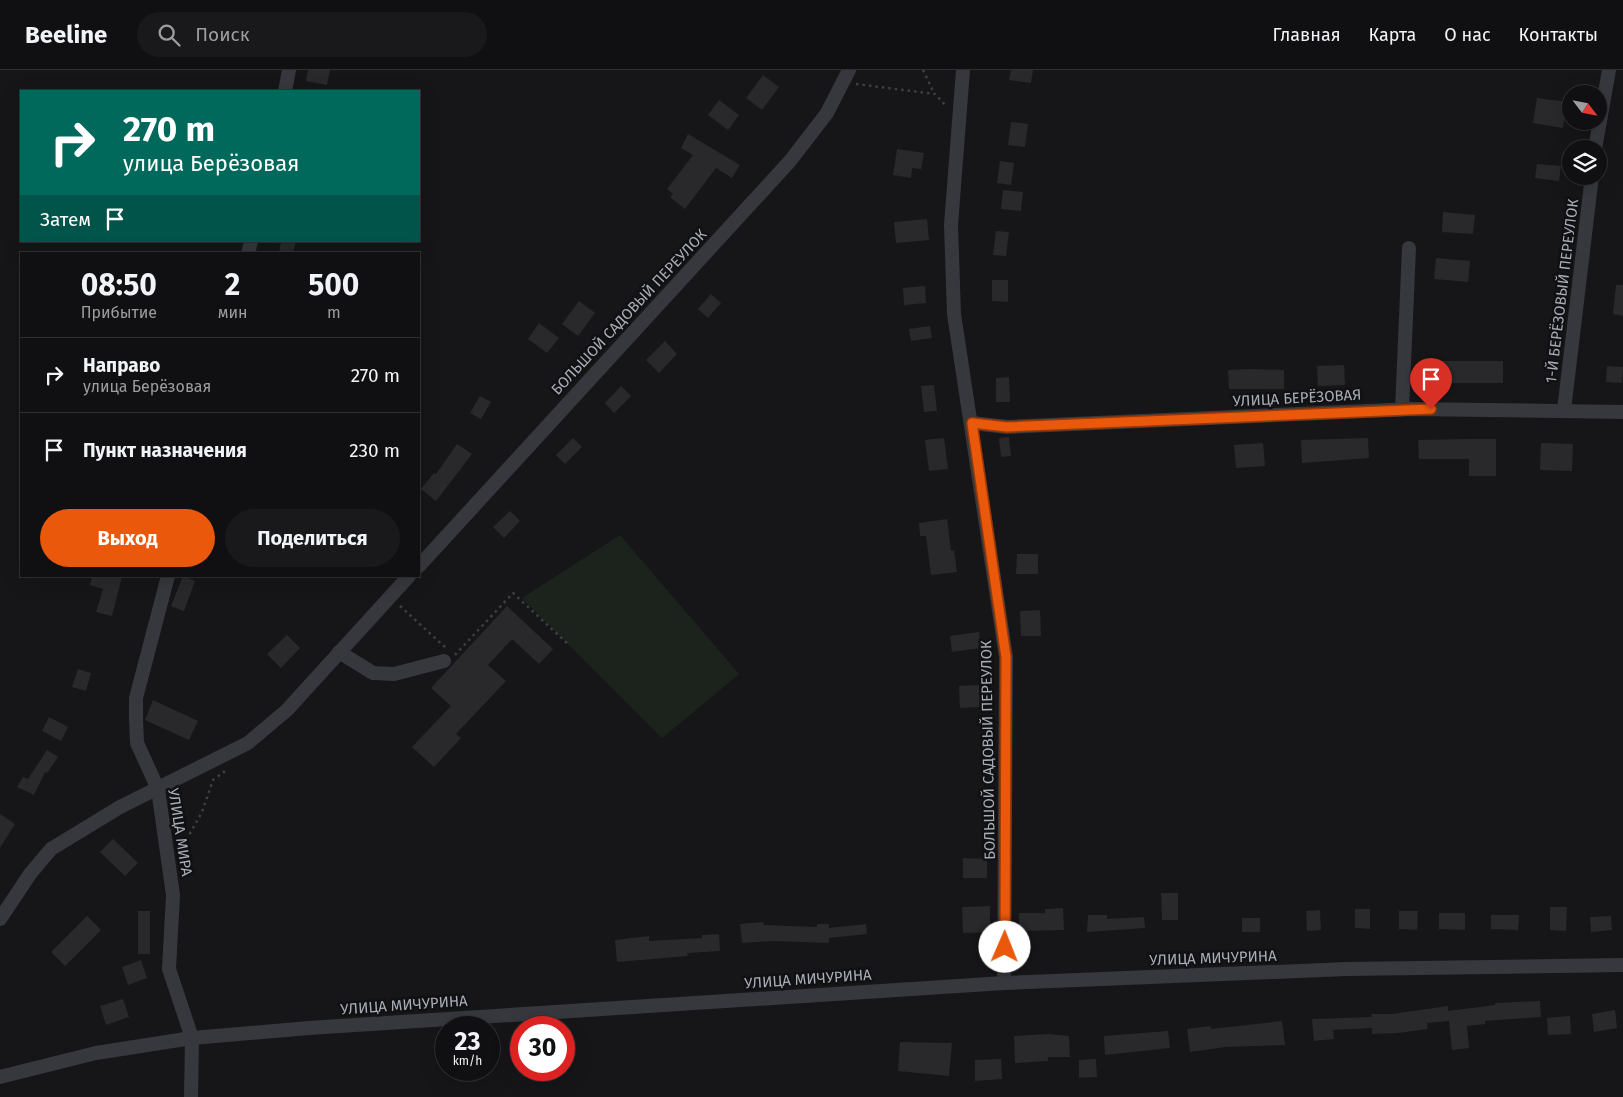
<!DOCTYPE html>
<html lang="ru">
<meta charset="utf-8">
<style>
body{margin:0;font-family:"Fira Sans",sans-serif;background:#19191b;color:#f1f3f6;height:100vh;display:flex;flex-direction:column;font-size:19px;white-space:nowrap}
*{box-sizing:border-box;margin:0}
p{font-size:16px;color:#9c9d9f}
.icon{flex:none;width:28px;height:28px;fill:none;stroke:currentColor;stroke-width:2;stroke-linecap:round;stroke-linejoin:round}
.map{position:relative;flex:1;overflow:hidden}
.details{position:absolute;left:20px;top:182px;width:400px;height:325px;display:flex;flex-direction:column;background:#101012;border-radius:0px;box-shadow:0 5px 20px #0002,0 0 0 1px #303032}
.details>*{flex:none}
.top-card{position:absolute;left:20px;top:20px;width:400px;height:152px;border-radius:0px;box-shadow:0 5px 20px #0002,0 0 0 1px #303032;background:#00695c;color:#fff;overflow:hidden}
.needle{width:32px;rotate:122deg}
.fabs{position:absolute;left:1562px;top:15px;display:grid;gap:10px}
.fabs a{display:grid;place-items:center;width:45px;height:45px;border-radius:50%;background:#101012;box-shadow:0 5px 20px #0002,0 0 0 1px #303032;font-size:25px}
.speed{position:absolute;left:435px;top:946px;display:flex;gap:10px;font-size:25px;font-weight:700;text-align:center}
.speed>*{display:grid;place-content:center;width:65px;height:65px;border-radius:50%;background:#101012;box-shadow:0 5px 20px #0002,0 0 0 1px #303032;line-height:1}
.speed small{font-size:12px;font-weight:400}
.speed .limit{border:8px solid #d22;background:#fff;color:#111}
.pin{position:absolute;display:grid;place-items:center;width:42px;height:42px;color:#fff;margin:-51px -21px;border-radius:50% 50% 50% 0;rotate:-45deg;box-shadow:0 0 5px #0007}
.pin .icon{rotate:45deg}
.me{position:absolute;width:55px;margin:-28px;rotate:1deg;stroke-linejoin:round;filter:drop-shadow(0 0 4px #0008)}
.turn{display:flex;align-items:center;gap:18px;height:105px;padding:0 20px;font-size:22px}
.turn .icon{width:65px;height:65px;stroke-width:2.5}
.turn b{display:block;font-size:35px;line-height:42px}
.then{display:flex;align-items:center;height:48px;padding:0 20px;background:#0003;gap:10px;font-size:19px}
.eta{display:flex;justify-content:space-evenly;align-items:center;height:85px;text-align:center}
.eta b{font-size:30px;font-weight:700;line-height:35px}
.primary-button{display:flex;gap:10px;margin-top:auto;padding:10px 20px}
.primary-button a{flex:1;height:58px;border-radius:30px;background:#ea580c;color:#fff;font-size:20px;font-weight:700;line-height:58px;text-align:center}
.primary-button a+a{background:#19191b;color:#f1f3f6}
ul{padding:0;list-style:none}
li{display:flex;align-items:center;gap:15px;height:75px;padding:0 20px;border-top:1px solid #303032}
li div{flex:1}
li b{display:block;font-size:19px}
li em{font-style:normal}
header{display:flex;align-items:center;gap:30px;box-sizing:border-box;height:70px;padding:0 25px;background:#101012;border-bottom:1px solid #303032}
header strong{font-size:24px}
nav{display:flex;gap:28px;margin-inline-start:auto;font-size:18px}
.search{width:350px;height:45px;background:#19191b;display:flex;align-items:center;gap:12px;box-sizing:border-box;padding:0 18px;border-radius:28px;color:#9c9d9f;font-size:19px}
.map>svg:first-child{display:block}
.green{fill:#1c231d}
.building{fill:#29292c}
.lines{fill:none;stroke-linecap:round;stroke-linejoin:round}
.path{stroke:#3d3f44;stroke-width:2.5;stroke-dasharray:2.5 4;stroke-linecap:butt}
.minor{stroke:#37383d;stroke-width:14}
.route-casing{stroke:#983908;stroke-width:12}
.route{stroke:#ea580c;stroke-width:9}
.labels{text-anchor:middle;stroke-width:5;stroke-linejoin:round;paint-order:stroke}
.street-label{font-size:15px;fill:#a8adb8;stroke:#111113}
</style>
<header>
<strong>Beeline</strong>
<div class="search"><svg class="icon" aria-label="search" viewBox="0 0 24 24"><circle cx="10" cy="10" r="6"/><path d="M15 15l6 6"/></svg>Поиск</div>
<nav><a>Главная</a><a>Карта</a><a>О нас</a><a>Контакты</a></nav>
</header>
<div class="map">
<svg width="1623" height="1027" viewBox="0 0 1623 1027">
<rect width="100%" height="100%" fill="#161618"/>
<path class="green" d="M620,465L739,604L662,668L522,528Z"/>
<g class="building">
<path d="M308,0H330L327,15L306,11Z"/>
<path d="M1011,0H1033L1031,13L1009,10Z"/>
<path d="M763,5L779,17L762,40L746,28Z"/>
<path d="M1537,28L1567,32L1563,58L1533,53Z"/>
<path d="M719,30L739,45L728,60L708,45Z"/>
<path d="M1011,52L1028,54L1025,77L1008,75Z"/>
<path d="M688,64L740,95L732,108L716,98L685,139L670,127L673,124L667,119L693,85L681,78Z"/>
<path d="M897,79L924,83L921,99L912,98L911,108L893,105Z"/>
<path d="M1000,91L1014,93L1011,115L997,113Z"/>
<path d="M1537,94L1561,96L1559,111L1535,108Z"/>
<path d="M1003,120L1023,122L1021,141L1001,139Z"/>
<path d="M1443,142L1475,145L1473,164L1442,162Z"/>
<path d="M927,149L929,170L896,173L894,152Z"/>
<path d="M996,161L1009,162L1006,186L993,185Z"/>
<path d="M281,171H296L293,184H279Z"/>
<path d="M1436,188L1470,191L1468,212L1434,209Z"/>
<path d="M992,210H1008V232L992,231Z"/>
<path d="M1616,215H1623V246L1613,244Z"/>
<path d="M925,216L926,233L904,235L903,218Z"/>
<path d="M711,224L721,233L708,248L698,239Z"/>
<path d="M579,231L595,243L578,266L562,254Z"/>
<path d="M539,253L559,268L547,283L528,269Z"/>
<path d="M930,256L932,268L911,271L909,259Z"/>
<path d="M665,271L677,284L659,303L646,290Z"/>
<path d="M1436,291H1503V313H1435Z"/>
<path d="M1344,295L1345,315L1318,316L1317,296Z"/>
<path d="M1607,296L1623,297L1622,313L1606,312Z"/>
<path d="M1251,299L1284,300V319H1229L1228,300Z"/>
<path d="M1009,307L1010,332H996V308Z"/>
<path d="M934,315L937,341L924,342L921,316Z"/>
<path d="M621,316L631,326L614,343L605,333Z"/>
<path d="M480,326L491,332L481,349L470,343Z"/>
<path d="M1009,367L1011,386L1001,387L999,368Z"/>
<path d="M573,368L582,377L565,394L556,385Z"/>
<path d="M944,368L948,399L929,401L925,370Z"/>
<path d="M1368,368L1369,388L1302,393L1301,370Z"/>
<path d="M1469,369H1496V406H1469V389H1419L1418,370Z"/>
<path d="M1263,373L1265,396L1236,398L1234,375Z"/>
<path d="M1541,373L1573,374L1572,401L1540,400Z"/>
<path d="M457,374L472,384L436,431L421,419L434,403L436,404Z"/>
<path d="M510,441L520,451L504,468L493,457Z"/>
<path d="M947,449L951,481L954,480L957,502L931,505L926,466H920L919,453Z"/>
<path d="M1017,484H1038V504H1016Z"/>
<path d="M92,506H122L112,546L96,542L103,519L90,515Z"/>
<path d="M183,506L195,511L184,541L171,536Z"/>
<path d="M507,536L553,579L539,594L512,569L488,595L506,611L456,664L461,668L434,697L412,677L451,636L431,618Z"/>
<path d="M1040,540L1041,566H1021L1020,541Z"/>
<path d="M979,562L981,578L952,582L950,566Z"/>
<path d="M287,565L300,578L281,598L267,584Z"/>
<path d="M78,599L91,603L86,621L72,617Z"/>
<path d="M979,615L980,637L960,638L959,616Z"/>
<path d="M153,630L198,651L189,670L145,650Z"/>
<path d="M49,647L68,657L61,671L42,661Z"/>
<path d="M47,680L58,687L47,703L45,702L34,725L17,717L23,707L28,709Z"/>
<path d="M0,744L15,754L0,778Z"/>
<path d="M113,769L138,793L125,806L100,782Z"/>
<path d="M963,788L987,789V808H963Z"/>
<path d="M1161,823H1178V850H1162Z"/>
<path d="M990,836V862L963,863L962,837Z"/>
<path d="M1550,837H1567L1566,861L1550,860Z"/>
<path d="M1063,838L1064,860L1019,861V843H1045V839Z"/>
<path d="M1355,839H1370V859L1355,858Z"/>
<path d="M1320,840L1321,860L1307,861L1306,841Z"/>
<rect x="138" y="841" width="12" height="43"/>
<path d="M1399,841H1418L1417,860L1399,859Z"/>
<path d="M1439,843H1465V860L1439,859Z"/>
<path d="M1088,845H1107V849L1144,847L1145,858L1087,862Z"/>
<path d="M1491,845H1519L1518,860L1491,859Z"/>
<path d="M87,846L101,860L65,896L51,882Z"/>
<path d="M1611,846L1612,860L1591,862L1590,847Z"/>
<rect x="1242" y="848" width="18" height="14"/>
<path d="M763,852L764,855L817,857V854H829V858L866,854L867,864L829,868V873L773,871L742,873L740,854Z"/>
<path d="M719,864L720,881L687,883L688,886L617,892L615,870L649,866V871L702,868V865Z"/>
<path d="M141,890L147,908L128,915L122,897Z"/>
<path d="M123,929L129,947L106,955L100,936Z"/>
<path d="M1540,931L1541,947L1485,951V954L1467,956L1469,978L1452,980L1449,951L1427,953L1428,959L1398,963L1372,964V958L1333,960L1334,969L1314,971L1312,949L1372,947L1371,944H1392L1448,936V941L1495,935V933Z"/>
<path d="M1615,940L1617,958L1594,962L1592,944Z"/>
<path d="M1570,946L1571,964L1548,965L1547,948Z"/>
<path d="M1282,951L1285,975L1225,977L1190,982L1187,959L1210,956L1211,959Z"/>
<path d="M1168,961L1170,978L1105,985L1104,966Z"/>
<path d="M1047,964L1069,966L1070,987H1048V991L1015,993L1014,966Z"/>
<path d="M900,972L952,973L949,1006L898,1001Z"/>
<path d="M1001,989L1002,1009L975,1011V990Z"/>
<path d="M1096,989L1097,1007L1079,1008V990Z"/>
</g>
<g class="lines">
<g class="path">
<path d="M923,0L934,23"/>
<path d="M856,14L935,24L947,37"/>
<path d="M400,536L446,578"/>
<path d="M455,585L513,523L569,575"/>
<path d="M175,734L177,723"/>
<path d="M180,781L202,742L213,710L228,699"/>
</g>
<g class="minor">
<path d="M963,0L951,155L954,244L1006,587L1004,913"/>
<path d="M285,21L289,0"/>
<path d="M1595,79L1609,0"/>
<path d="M248,184L251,171"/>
<path d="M1402,339L1409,178"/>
<path d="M1564,340L1592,106"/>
<path d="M972,353L1007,357L1412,339L1623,342"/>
<path d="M419,496L790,91L827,43L849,0"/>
<path d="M168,506L136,628V649L137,673L158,719L173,825L169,899L192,968L191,1027"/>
<path d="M339,582L373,603L394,604L444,591"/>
<path d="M0,849L30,804L51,779L120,737L248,673L287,640L409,506"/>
<path d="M0,1007L96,983L192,968L309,958L1004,913L1347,899L1623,895"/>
</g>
</g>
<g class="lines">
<defs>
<path id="route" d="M1005,877L1006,587L972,353L1007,357L1431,339"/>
</defs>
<use href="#route" class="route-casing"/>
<use href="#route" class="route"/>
</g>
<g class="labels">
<g class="street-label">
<text transform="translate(1562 221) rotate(-83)" y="5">1-Й БЕРЁЗОВЫЙ ПЕРЕУЛОК</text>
<text transform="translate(629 242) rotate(-47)" y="5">БОЛЬШОЙ САДОВЫЙ ПЕРЕУЛОК</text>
<text transform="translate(1297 328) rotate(-3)" y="5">УЛИЦА БЕРЁЗОВАЯ</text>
<text transform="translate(988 680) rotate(-91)" y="5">БОЛЬШОЙ САДОВЫЙ ПЕРЕУЛОК</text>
<text transform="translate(180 762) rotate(81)" y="5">УЛИЦА МИРА</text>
<text transform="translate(1213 888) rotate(-2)" y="5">УЛИЦА МИЧУРИНА</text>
<text transform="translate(808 909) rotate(-4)" y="5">УЛИЦА МИЧУРИНА</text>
<text transform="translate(404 935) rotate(-4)" y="5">УЛИЦА МИЧУРИНА</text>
</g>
</g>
</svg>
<div class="fabs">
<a><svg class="needle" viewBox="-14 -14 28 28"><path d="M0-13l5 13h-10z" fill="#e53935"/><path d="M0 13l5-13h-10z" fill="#9c9d9f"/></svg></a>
<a><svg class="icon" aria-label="layers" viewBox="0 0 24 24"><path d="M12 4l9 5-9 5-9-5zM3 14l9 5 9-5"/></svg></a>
</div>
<div class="speed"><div>23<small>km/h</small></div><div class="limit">30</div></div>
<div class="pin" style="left:1431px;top:339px;background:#d93025"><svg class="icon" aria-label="arrive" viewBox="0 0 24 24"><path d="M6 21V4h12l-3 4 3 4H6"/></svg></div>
<svg class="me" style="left:1005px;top:877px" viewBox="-20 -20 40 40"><circle r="19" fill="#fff"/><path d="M0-13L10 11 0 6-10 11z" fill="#ea580c"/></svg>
<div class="top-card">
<div class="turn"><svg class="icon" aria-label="right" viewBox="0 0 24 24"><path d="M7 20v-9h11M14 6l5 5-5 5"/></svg><div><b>270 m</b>улица Берёзовая</div></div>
<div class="then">Затем<svg class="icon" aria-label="arrive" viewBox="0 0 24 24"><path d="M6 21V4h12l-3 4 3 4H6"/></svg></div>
</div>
<section class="details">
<div class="eta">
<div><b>08:50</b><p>Прибытие</p></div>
<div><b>2</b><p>мин</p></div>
<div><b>500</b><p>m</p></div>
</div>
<ul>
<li><svg class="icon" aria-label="right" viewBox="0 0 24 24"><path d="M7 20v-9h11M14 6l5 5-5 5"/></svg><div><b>Направо</b><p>улица Берёзовая</p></div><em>270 m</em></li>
<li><svg class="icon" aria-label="arrive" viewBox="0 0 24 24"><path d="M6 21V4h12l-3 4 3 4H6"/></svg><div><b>Пункт назначения</b></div><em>230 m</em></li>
</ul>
<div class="primary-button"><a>Выход</a><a>Поделиться</a></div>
</section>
</div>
